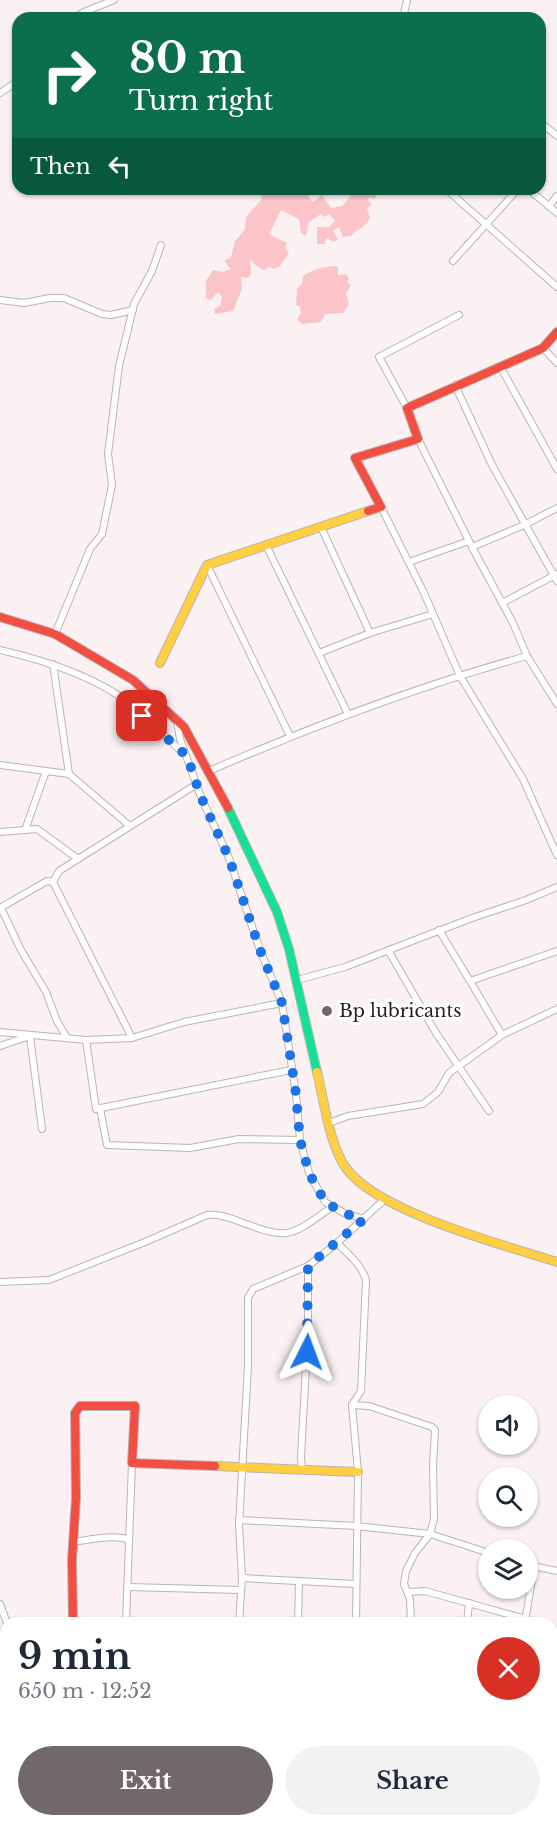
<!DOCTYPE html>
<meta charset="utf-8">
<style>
body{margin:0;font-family:"Libre Baskerville",serif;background:#f2f2f3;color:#1f2937;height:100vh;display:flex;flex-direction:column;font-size:22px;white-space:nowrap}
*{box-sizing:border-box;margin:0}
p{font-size:20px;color:#747a83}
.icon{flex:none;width:33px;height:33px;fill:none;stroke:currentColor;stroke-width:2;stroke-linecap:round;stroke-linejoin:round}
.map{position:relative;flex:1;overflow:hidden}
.sheet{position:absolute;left:0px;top:1617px;width:558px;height:210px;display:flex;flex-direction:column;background:#fff;border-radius:18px 18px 0 0;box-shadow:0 2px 4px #0004}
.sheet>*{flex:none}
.top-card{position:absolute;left:12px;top:12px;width:534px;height:183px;border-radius:18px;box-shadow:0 2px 4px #0004;background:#0b6e4f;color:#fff;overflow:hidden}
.tools{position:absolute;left:478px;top:1395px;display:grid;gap:12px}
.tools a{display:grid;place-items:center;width:60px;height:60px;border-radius:50%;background:#fff;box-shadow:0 2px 4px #0004;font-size:30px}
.pin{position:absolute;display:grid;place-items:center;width:51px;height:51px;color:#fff;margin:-26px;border-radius:12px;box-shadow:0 3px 9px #0006}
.me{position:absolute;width:66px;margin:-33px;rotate:3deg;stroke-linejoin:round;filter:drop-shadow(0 0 4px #0008)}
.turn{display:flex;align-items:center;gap:21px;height:126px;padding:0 18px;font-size:27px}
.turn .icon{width:78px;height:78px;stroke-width:2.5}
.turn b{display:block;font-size:42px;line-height:51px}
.then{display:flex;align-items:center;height:57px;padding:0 18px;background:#0003;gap:12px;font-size:22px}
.round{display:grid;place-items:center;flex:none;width:63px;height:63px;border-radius:32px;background:#f2f2f3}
.headline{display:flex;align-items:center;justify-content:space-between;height:102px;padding:0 18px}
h1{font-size:36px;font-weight:800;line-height:45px}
.primary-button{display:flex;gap:12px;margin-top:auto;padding:12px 18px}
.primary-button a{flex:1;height:69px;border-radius:36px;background:#716869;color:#fff;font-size:24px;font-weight:800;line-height:69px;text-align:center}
.primary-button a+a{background:#f2f2f3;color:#1f2937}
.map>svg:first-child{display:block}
.forest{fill:#fac4c9}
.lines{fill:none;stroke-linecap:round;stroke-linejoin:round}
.street-casing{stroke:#bcb4b4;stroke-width:8}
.fast-casing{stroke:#bcb4b4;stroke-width:10}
.slow-casing{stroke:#bcb4b4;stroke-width:10}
.jam-casing{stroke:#bcb4b4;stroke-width:10}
.street{stroke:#fefdfd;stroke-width:6}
.fast{stroke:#16e098;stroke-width:8}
.slow{stroke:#ffcf43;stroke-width:8}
.jam{stroke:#f24e42;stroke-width:8}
.route{stroke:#1a73e8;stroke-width:10;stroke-dasharray:0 18}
.poi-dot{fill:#716869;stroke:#fff;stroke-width:2}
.labels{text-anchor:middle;stroke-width:6;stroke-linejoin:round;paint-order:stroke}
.poi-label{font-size:18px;fill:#261e1f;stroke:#fff;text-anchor:start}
</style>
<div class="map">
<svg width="557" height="1827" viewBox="0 0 557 1827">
<rect width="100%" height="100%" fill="#fbf1f2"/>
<g class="forest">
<path d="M258,189H303L313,202L322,195L331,208L342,206L349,198L352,189H378V193L374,199L370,197L368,200L372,205L367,208L370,218C363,230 357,228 351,236L343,237L339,227L333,231L338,239L334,242L326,238L325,244H317V227H329L335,221L329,214L324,217L321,214L309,222L306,236L301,233L299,219L281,210L269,234L287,243L285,248L289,253L280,266L274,269L269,267L264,270L255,265L250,259L251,274L248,278L241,277L242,289L233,311L215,314L214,309L220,306L222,297L219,293L216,294L211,300L206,298V281L213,270L222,272L231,269L224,261L231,257L235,241L245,229L246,217L262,199Z"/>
<path d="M335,266L338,267V275L346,274L349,279L347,282L351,285L346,293L349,304L343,313L325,314L321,322L302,324L297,319L301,313L300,307L296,305L297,288L302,284L303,276C313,269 323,267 335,266Z"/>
</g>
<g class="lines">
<defs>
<g id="street">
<path d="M74,18L84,12L114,0"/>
<path d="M403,18L407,0"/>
<path d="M0,93L18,81"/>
<path d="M540,122L557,136"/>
<path d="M446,189L557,287"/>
<path d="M528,189L557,213"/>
<path d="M549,206L557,196"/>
<path d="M453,261L518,189"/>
<path d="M0,300L24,303L50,298H64L102,314L111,315L133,310"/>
<path d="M543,348L557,363"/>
<path d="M500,366L557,469"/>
<path d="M455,385L492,465L557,581"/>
<path d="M407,408L379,357L459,315"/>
<path d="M418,439L472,547L524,525L557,508"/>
<path d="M381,507L424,593L460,676L523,779L557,855"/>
<path d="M321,527L370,633"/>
<path d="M266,545L348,714"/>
<path d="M472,547L513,623L527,656L557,704"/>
<path d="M409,562L469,541"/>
<path d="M207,565L290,736"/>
<path d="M502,603L557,574"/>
<path d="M55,634L90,549L102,534L112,485L108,454L119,366L134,304L152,271L161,245"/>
<path d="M0,650C43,660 94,676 129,703C148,719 166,737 184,754"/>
<path d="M319,653L370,633L433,614"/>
<path d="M53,664L69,774"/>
<path d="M177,721L180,739L201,797L229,858L260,950L282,1003L296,1094L300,1140L309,1173L325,1202L344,1213L364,1219"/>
<path d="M0,765L69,774L130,826"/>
<path d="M209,771C313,726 418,686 527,656"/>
<path d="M25,830L46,771"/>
<path d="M0,832L37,829L78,859"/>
<path d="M0,908L47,881L53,882"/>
<path d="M1,908L21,950L46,992L57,1021L67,1038"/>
<path d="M439,930L470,981"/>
<path d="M388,950L436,1033L489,1111"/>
<path d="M297,980L345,967L472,918L526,900L557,887"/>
<path d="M0,1032L86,1040L132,1038L184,1022L282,1003"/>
<path d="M502,1035L557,1009"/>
<path d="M132,1038L53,882L59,871L197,784"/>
<path d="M86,1040L96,1109L291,1070"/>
<path d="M0,1046L30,1036L42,1129"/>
<path d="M100,1108L107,1145L190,1148L239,1139L300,1140"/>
<path d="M329,1123L348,1116L423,1104L438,1092L449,1073L502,1035L470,981L557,951"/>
<path d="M337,1243C349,1255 361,1264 366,1280L361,1391L352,1405L358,1472L356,1623"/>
<path d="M0,1282L49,1280L145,1242L207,1215C219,1214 228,1217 238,1221C289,1240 288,1238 332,1207"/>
<path d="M352,1405L369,1406L432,1427L435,1430L433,1466L434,1519L430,1534L415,1553L406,1571L404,1584L410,1599L411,1623"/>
<path d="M302,1470L301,1457L308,1329V1266"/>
<path d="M239,1520L356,1526L430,1534L489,1553"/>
<path d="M73,1542C91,1539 110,1535 128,1539"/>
<path d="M528,1565L557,1571"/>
<path d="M242,1578L355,1584"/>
<path d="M129,1587L240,1590"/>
<path d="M408,1592L425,1591L526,1619"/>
<path d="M0,1604L7,1623"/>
<path d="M525,1622L534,1567"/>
<path d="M126,1623L132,1463"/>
<path d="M239,1623L242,1578L239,1525L248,1366V1298L253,1289L308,1266L337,1243L385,1199"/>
<path d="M298,1623L299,1581"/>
<path d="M467,1623L469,1603"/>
<path d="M552,1637L557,1638"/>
<path d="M552,1695L557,1696"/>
<path d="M0,1777L6,1775"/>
<path d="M152,1821V1827"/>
<path d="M418,1821L422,1827"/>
<path d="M233,1827V1821"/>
<path d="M288,1827L289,1821"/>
<path d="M336,1827L378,1821"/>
<path d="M488,1827L489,1821"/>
</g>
<path id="fast" d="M228,808L277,912L289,949L317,1072"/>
<g id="slow">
<path d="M160,663L207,565L368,511"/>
<path d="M317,1072C324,1100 329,1144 346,1168C377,1212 504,1245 557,1262"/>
<path d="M215,1466L358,1472"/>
</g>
<g id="jam">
<path d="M368,511L381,507L355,458L418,439L407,408L543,348L557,332"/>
<path d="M0,617L55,634L133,680L184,727L228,808"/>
<path d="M73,1623L72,1560L76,1498L75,1413L80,1406H135L132,1463L215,1466"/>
</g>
</defs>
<use href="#street" class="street-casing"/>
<use href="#fast" class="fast-casing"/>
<use href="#slow" class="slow-casing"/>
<use href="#jam" class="jam-casing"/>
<use href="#street" class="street"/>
<use href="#fast" class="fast"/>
<use href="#slow" class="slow"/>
<use href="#jam" class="jam"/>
</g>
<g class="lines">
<path class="route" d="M142,716L187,756L201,797L229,858L260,950L282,1003L296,1094L300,1140L309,1173L325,1202L344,1213L363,1220L308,1266L307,1352"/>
</g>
<circle class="poi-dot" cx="327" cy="1011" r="6"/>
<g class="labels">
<g class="poi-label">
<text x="339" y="1017">Bp lubricants</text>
</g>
</g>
</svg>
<div class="tools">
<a><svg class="icon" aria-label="sound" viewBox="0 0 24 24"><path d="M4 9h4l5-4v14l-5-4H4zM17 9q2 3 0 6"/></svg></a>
<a><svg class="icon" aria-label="search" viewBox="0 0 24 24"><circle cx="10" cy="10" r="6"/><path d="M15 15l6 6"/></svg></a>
<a><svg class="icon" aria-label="layers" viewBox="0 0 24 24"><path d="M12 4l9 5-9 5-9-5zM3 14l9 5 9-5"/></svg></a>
</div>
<div class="pin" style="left:142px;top:716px;background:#d93025"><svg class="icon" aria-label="arrive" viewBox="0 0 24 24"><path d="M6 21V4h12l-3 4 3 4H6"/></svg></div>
<svg class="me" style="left:307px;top:1352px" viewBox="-20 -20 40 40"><path d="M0-17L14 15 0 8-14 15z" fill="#1a73e8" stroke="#fff" stroke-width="4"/></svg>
<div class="top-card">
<div class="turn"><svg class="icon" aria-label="right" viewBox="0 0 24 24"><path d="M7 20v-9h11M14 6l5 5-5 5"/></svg><div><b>80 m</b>Turn right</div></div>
<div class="then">Then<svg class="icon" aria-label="left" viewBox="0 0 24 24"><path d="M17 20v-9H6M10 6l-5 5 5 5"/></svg></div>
</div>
<section class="sheet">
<div class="headline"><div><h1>9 min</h1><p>650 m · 12:52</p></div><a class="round" style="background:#d93025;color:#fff"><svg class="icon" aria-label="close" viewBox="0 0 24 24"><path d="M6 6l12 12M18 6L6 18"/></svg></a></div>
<div class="primary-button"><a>Exit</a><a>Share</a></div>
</section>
</div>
